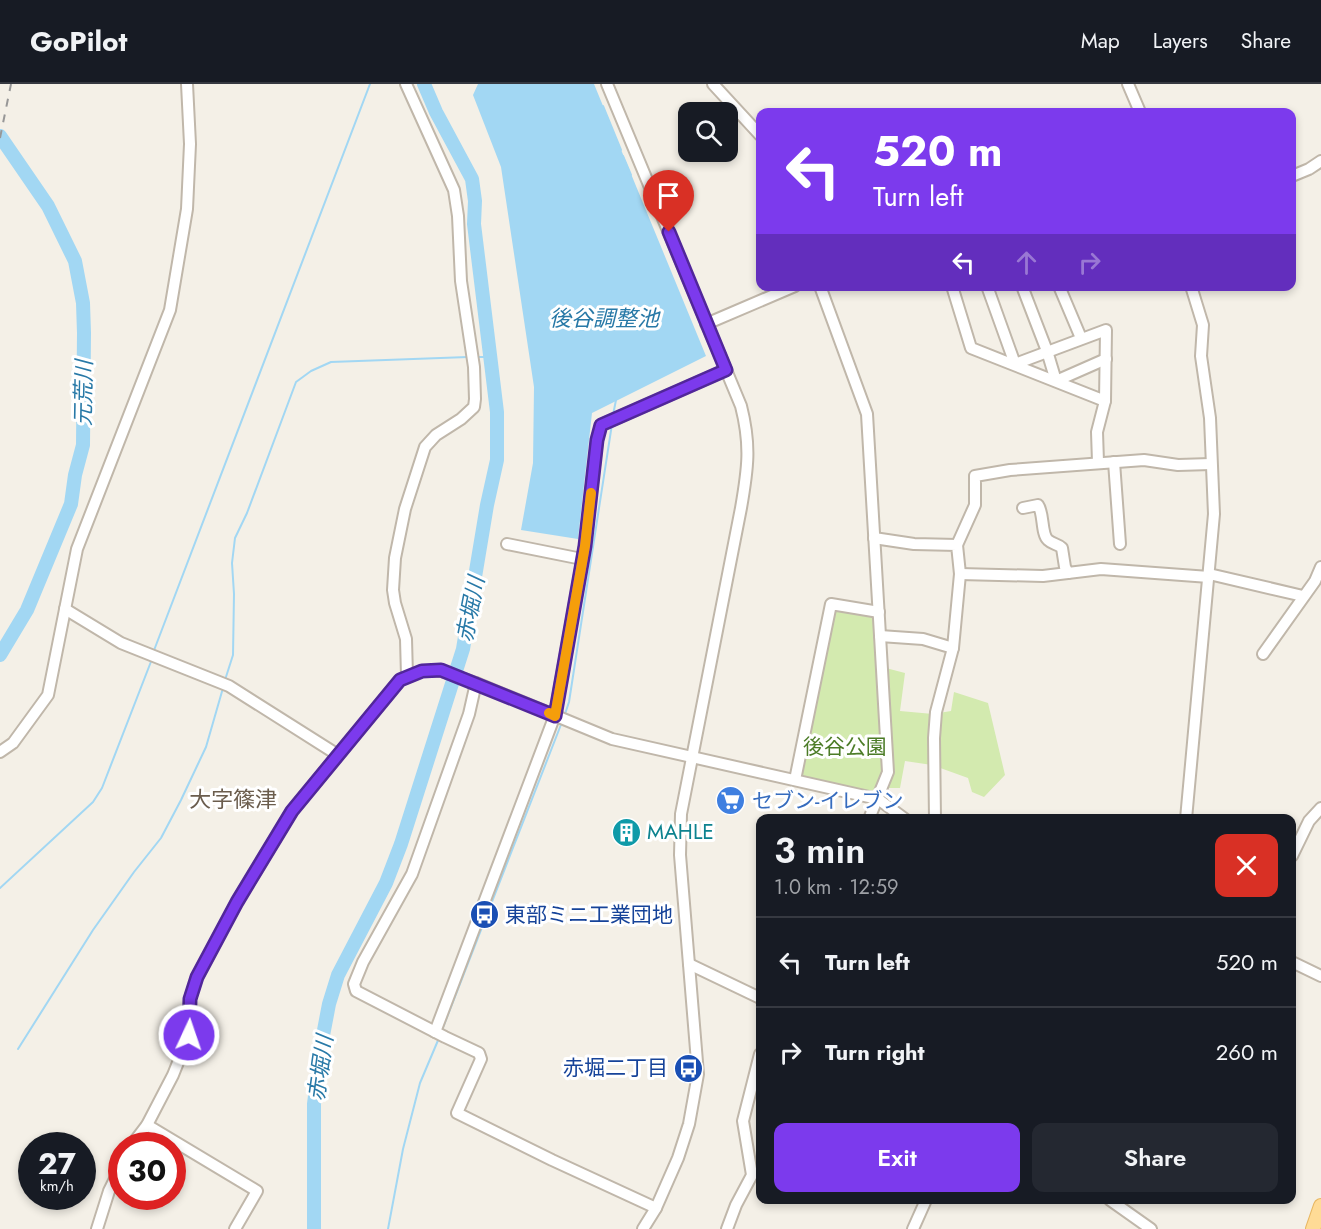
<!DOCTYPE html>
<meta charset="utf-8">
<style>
body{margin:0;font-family:Jost,"Noto Sans JP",sans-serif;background:#242831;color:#f1f3f6;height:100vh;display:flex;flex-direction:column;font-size:22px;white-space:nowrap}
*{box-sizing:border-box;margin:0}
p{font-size:20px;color:#9ea1a6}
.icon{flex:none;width:33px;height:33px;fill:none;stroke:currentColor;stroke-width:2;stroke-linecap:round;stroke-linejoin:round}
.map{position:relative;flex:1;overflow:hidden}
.panel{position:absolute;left:756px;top:730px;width:540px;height:390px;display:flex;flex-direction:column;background:#171b24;border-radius:12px;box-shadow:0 3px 9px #0003}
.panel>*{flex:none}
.guide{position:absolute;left:756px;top:24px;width:540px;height:183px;border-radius:12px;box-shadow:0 3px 9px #0003;background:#7c3aed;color:#fff;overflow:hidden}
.buttons{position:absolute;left:678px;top:18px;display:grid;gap:12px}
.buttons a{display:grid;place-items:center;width:60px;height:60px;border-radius:12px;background:#171b24;box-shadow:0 3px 9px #0003;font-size:30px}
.speed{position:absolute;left:18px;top:1048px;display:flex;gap:12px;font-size:30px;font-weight:700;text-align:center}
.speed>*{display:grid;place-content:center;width:78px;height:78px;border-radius:50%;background:#171b24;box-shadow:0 3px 9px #0003;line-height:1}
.speed small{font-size:15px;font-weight:400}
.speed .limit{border:9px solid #d22;background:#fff;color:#111}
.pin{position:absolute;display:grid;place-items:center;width:51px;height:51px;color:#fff;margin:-62px -26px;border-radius:50% 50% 50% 0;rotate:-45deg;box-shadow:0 0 6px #0007}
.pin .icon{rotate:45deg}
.me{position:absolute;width:66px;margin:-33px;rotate:3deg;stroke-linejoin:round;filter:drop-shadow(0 0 4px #0008)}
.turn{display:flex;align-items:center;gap:21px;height:126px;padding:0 18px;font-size:27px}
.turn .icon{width:78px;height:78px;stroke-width:2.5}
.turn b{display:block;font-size:42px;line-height:51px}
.lanes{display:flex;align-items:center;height:57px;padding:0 18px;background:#0003;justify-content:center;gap:30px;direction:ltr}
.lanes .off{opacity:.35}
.round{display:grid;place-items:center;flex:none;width:63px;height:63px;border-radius:12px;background:#242831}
.head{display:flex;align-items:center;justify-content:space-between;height:102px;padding:0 18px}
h1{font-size:36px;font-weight:600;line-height:45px}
.primary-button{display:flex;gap:12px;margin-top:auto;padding:12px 18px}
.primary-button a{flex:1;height:69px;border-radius:12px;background:#7c3aed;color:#fff;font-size:24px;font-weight:600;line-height:69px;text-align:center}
.primary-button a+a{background:#242831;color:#f1f3f6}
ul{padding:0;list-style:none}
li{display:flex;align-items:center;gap:18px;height:90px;padding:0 18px;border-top:2px solid #363941}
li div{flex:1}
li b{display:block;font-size:22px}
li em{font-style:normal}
header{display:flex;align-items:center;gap:36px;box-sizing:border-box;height:84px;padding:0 30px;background:#171b24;border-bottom:2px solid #363941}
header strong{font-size:28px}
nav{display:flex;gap:33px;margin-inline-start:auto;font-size:21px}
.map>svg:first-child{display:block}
.green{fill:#d3eaaf}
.water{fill:#a2d7f3}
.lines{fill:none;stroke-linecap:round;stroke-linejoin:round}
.stream{stroke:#a2d7f3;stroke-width:2}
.river{stroke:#a2d7f3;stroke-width:14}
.minor-casing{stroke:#c0b7aa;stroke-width:14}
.major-casing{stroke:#e8b762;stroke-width:16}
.minor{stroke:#fff;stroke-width:10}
.major{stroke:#ffdb96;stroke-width:14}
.rail{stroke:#979797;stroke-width:2;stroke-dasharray:8 8;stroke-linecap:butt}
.route-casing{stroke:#51269a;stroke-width:15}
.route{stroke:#7c3aed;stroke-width:10}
.slow{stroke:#f59e0b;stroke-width:10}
.labels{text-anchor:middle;stroke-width:6;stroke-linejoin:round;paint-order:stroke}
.park-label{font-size:21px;fill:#4c7c27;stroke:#fff}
.shop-label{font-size:21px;fill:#366cbe;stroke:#fff;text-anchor:start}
.culture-label{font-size:21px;fill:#0d838f;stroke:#fff;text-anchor:start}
.transit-label{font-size:21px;fill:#164399;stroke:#fff;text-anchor:start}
.water-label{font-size:22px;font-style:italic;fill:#2879a7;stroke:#fff}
.neighbourhood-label{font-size:22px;fill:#6b5d4d;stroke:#fff}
</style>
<header>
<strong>GoPilot</strong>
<nav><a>Map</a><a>Layers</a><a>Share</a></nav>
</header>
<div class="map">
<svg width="1321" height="1145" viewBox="0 0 1321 1145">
<rect width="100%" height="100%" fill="#f4f0e7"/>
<path class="green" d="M831,520L879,528L882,583L905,589L900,627L933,630L951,627L954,608L988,619L1005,691L984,713L972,708L968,694L932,681L905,677L900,704H882L878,715L795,696Z"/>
<path class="water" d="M478,0H594L706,272L592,329L578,455L521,446L533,379L534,303L501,83L473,11Z"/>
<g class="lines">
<g class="stream">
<path d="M603,22L621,66"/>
<path d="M623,72L631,91"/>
<path d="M477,273H491"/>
<path d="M613,331L616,316"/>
<path d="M153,569L370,0"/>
<path d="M225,596L233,571L234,510L232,479L235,454L247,429L296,298L311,287L331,278L468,273"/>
<path d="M565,630L569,618L612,340"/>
<path d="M0,804L93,718L102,704L152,575"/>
<path d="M442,946L562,638"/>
<path d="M18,965L93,846L134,788L161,754L181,716L206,663L223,604"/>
<path d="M388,1145L403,1065L420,999L439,954"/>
</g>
<g class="river">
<path d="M0,52L48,122L75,177L83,219L84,249L83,361L75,391L71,420L27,526L0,571"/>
<path d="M314,1145V1020L321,962L329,920L338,891L386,799L401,760L463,565L487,421L497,376V328L474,140L475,117L472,95L436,28L424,0"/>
</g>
<defs>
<g id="minor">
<path d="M406,0L454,106L458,132L461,197L474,283L475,315L474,323L461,335L436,351L425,363L405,425L395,474L393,506L395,519L406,555L407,592"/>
<path d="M607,0L741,322C751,361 748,384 741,424L681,730L680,771L698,990L689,1040L678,1074L656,1124L643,1145"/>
<path d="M713,0L760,51"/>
<path d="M1128,0L1140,28"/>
<path d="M1292,92L1309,85L1321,77"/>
<path d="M820,202L867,330L888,688L869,735"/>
<path d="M952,202L971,264L1105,317L1106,246L1015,280"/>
<path d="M987,202L1015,280"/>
<path d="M1022,202L1047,267L1056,297L1106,275"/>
<path d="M1059,202L1081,254"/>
<path d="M706,240L795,202"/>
<path d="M1098,378L1097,348L1105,317"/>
<path d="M1114,378L1120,460"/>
<path d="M1023,424L1038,421C1044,429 1041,450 1048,456C1052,460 1058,460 1062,464L1065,483L1068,489"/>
<path d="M874,454L914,460L957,461L960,490L953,564"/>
<path d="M507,460L582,475"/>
<path d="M957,461L975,421V392L1010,386L1144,376L1178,381L1211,380"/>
<path d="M960,490L1043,492L1101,485L1209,493"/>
<path d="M1209,490L1303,512"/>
<path d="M65,525L121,559L229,602L338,671"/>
<path d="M880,552L923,555L953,564L936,628L934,654L935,735"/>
<path d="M1263,570L1315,497L1321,483"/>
<path d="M476,599L469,630L412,790L363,878L354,900L356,907L445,953L479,969L481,975L457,1029L552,1076L656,1124"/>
<path d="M0,668L13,659L48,611L77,465L170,226L187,125L190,60L187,0"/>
<path d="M795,696L831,520L879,528"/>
<path d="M1186,735L1214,430L1210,334L1201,272L1203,241L1191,202"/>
<path d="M1292,772L1309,737L1321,724"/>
<path d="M1292,878L1321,892"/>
<path d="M689,880L760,914"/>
<path d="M435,948L555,631L585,462L597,356L601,341L726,286"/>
<path d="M147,1041L257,1107L235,1145"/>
<path d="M131,1062L147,1041L173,991L189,951L190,915L197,893L237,818L292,727L400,596L422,587H441L476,599L612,655L878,715L905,735"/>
<path d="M1110,1116L1151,1145"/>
<path d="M97,1145L109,1107L122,1081"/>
<path d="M727,1145L736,1121L752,1091L743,1037L760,970"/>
<path d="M913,1145L926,1116"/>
</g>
<path id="major" d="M1313,1145L1321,1122"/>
</defs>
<use href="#minor" class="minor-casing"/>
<use href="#major" class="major-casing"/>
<use href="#minor" class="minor"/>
<use href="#major" class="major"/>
<path class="rail" d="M0,54L11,0"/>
</g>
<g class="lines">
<defs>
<path id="route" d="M189,951L190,915L197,893L237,818L292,727L400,596L422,587L441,586L555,632L585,462L597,356L601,341L726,286L669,148"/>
</defs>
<use href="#route" class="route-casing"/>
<use href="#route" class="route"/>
<path class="slow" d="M549,629L555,632L585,462L591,409"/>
</g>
<defs>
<symbol id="supermarket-disc" viewBox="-11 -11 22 22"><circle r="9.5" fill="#3f7fe0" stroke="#fff"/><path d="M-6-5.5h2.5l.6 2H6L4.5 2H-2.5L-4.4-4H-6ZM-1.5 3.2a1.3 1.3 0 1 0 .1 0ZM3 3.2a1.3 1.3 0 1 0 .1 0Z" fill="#fff"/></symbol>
<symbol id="building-disc" viewBox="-11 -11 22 22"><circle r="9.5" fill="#0f9aa8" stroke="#fff"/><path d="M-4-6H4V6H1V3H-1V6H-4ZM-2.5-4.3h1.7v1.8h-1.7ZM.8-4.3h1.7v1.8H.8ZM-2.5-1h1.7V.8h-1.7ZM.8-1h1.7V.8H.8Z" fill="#fff"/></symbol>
<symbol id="bus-disc" viewBox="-11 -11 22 22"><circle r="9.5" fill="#1a4fb4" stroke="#fff"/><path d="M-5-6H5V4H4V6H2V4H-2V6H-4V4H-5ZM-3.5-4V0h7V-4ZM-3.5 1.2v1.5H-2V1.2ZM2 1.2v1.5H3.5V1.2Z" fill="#fff"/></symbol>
</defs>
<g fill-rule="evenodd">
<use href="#supermarket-disc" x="714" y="700" width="33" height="33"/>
<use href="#building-disc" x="610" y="732" width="33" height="33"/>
<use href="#bus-disc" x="468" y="814" width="33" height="33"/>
<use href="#bus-disc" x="672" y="968" width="33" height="33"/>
</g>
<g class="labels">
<g class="park-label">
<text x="845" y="670">後谷公園</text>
</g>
<g class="shop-label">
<text x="752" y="724">セブン-イレブン</text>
</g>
<g class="culture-label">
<text x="647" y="755">MAHLE</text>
</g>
<g class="transit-label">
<text x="505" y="838">東部ミニ工業団地</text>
<text x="668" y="991" text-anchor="end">赤堀二丁目</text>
</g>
<g class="water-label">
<text x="604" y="242">後谷調整池</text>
<text transform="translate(83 309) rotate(-89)" y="8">元荒川</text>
<text transform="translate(470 525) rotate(-79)" y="8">赤堀川</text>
<text transform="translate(320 984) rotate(-82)" y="8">赤堀川</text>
</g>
<g class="neighbourhood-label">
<text x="233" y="723">大字篠津</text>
</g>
</g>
</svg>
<div class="buttons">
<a><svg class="icon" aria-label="search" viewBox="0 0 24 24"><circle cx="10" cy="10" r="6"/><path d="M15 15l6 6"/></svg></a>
</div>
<div class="speed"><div>27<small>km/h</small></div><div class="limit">30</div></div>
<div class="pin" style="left:669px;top:148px;background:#d93025"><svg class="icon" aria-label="arrive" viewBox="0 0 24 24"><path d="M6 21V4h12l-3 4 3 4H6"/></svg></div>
<svg class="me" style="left:189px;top:951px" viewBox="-20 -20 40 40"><circle r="17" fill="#7c3aed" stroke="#fff" stroke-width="3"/><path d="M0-11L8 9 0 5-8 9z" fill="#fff"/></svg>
<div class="guide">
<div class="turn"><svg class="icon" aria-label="left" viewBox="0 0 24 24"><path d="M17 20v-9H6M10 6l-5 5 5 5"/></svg><div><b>520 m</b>Turn left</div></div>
<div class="lanes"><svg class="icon" aria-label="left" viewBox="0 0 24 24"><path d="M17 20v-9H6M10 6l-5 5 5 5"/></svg><svg class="icon off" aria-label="ahead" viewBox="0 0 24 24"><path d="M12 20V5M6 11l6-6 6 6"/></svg><svg class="icon off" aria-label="right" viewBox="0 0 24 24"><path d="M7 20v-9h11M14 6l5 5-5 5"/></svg></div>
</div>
<section class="panel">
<div class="head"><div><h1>3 min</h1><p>1.0 km · 12:59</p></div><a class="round" style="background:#d93025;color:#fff"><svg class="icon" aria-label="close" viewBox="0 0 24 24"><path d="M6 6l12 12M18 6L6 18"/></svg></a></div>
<ul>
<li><svg class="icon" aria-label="left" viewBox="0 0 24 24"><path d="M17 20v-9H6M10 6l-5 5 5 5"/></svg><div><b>Turn left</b></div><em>520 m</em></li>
<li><svg class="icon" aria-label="right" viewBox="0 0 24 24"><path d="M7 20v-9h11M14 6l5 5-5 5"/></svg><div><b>Turn right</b></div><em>260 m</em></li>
</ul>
<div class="primary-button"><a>Exit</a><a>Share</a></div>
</section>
</div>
